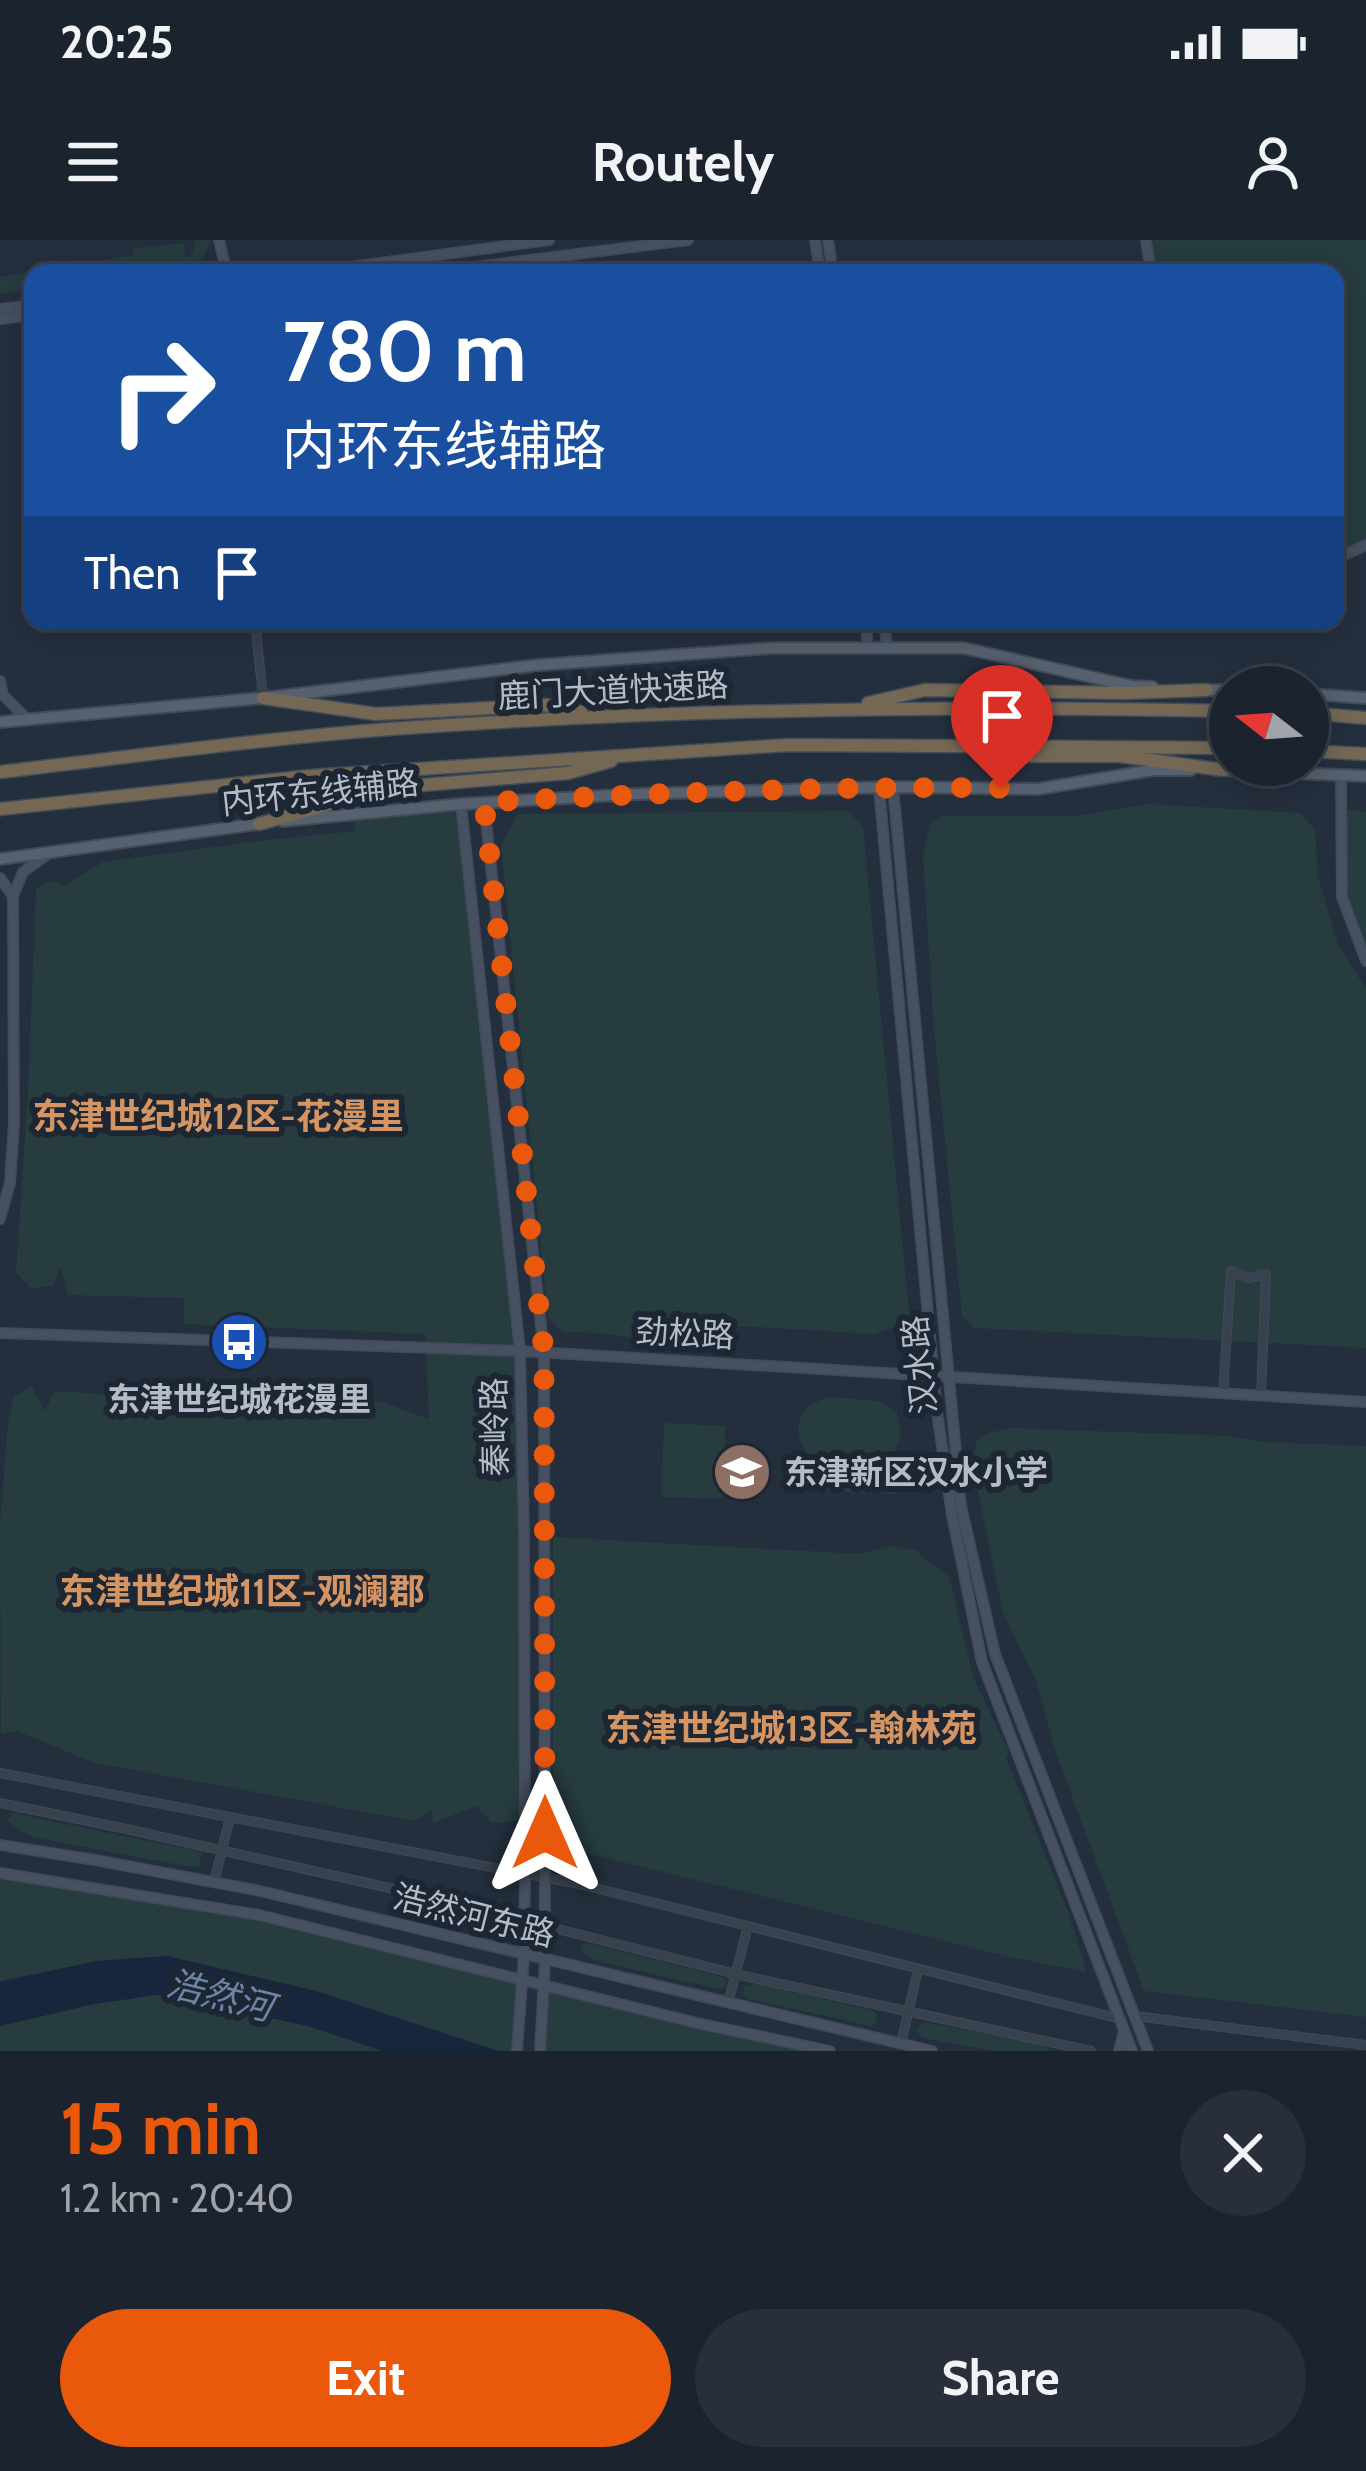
<!DOCTYPE html>
<meta charset="utf-8">
<style>
body{margin:0;font-family:Cabin,"Noto Sans SC",sans-serif;background:#282f3a;color:#f1f3f6;height:100vh;display:flex;flex-direction:column;font-size:45px;white-space:nowrap}
*{box-sizing:border-box;margin:0}
p{font-size:39px;color:#a0a4aa}
.icon{flex:none;width:66px;height:66px;fill:none;stroke:currentColor;stroke-width:2;stroke-linecap:round;stroke-linejoin:round}
.map{position:relative;height:1811px;overflow:hidden}
.side{display:flex;flex-direction:column;background:#1b232e;flex:1}
.side>*{flex:none}
.hud{position:absolute;left:24px;top:24px;width:1320px;height:366px;border-radius:24px;box-shadow:0 6px 30px #0003,0 0 0 3px #39404a;background:#1a4fa0;color:#fff;overflow:hidden}
.needle{width:78px;rotate:287deg}
.tools{position:absolute;left:1209px;top:426px;display:grid;gap:24px}
.tools a{display:grid;place-items:center;width:120px;height:120px;border-radius:50%;background:#1b232e;box-shadow:0 6px 30px #0003,0 0 0 3px #39404a;font-size:60px}
.pin{position:absolute;display:grid;place-items:center;width:102px;height:102px;color:#fff;margin:-123px -51px;border-radius:50% 50% 50% 0;rotate:-45deg;box-shadow:0 0 12px #0007}
.pin .icon{rotate:45deg}
.me{position:absolute;width:132px;margin:-66px;rotate:0deg;stroke-linejoin:round;filter:drop-shadow(0 0 9px #0008)}
.turn{display:flex;align-items:center;gap:42px;height:252px;padding:0 60px;font-size:54px}
.turn .icon{width:156px;height:156px;stroke-width:2.5}
.turn b{display:block;font-size:84px;line-height:102px}
.then{display:flex;align-items:center;height:114px;padding:0 60px;background:#0003;gap:24px;font-size:45px}
.round{display:grid;place-items:center;flex:none;width:126px;height:126px;border-radius:63px;background:#282f3a}
.headline{display:flex;align-items:center;justify-content:space-between;height:204px;padding:0 60px}
h1{font-size:72px;font-weight:700;line-height:90px;color:#ea580c}
.action{display:flex;gap:24px;margin-top:auto;padding:24px 60px}
.action a{flex:1;height:138px;border-radius:72px;background:#ea580c;color:#fff;font-size:48px;font-weight:700;line-height:138px;text-align:center}
.action a+a{background:#282f3a;color:#f1f3f6}
.status{display:flex;justify-content:space-between;align-items:center;height:84px;padding:0 60px;background:#1b232e;direction:ltr}
.status svg{height:33px;fill:currentColor}
header{display:flex;justify-content:space-between;align-items:center;height:156px;padding:0 60px;background:#1b232e;font-size:54px;font-weight:700}
.map>svg:first-child{display:block}
.green{fill:#263c3f}
.water{fill:#17263c}
.lines{fill:none;stroke-linecap:round;stroke-linejoin:round}
.street-casing{stroke:#414a57;stroke-width:10}
.secondary-casing{stroke:#414a57;stroke-width:12}
.primary-casing{stroke:#414a57;stroke-width:14}
.highway-casing{stroke:#434c59;stroke-width:15}
.street{stroke:#38414e;stroke-width:8}
.secondary{stroke:#465061;stroke-width:9}
.primary{stroke:#56606e;stroke-width:10}
.highway{stroke:#746855;stroke-width:12}
.route{stroke:#ea580c;stroke-width:21;stroke-dasharray:0 37.8}
.labels{text-anchor:middle;stroke-width:12;stroke-linejoin:round;paint-order:stroke}
.street-label{font-size:33px;fill:#b4bcc9;stroke:#1d2633}
.poi-label{font-size:33px;font-weight:bold;fill:#b4bcc9;stroke:#1d2633}
.neighbourhood-label{font-size:36px;font-weight:bold;fill:#d59563;stroke:#1d2633}
.water-label{font-size:36px;font-style:italic;fill:#6d86a8;stroke:#1d2633}
</style>
<div class="status"><b>20:25</b><svg viewBox="0 0 49 12"><path d="M0 12V9h3v3zM5 12V6h3v6zM10 12V3h3v9zM15 12V0h3v12zM26 1h20v11H26zM47 4h2v5h-2z"/></svg></div>
<header><svg class="icon" aria-label="menu" viewBox="0 0 24 24"><path d="M4 6h16M4 12h16M4 18h16"/></svg>Routely<svg class="icon" aria-label="person" viewBox="0 0 24 24"><circle cx="12" cy="8" r="4"/><path d="M4 21q1-7 8-7t8 7"/></svg></header>
<div class="map">
<svg width="1366" height="1811" viewBox="0 0 1366 1811">
<rect width="100%" height="100%" fill="#242f3e"/>
<g class="green">
<path d="M195,0H211C204,22 194,30 171,33H33V50L0,54V37L133,15V9L183,3L186,19L193,13Z"/>
<path d="M1146,0H1366V305L1335,319V33H1151Z"/>
<path d="M461,564L520,1111L524,1581L492,1583L476,1566L433,1583L432,1570L414,1581L95,1523L17,1491L1,1494L0,1283L8,1182L14,1156L32,1147L45,1171L54,1151L162,1158L213,1155L379,1161L429,1179L425,1094L184,1084V1058L68,1055L61,1027L53,1046L31,1048L16,1033L28,852L36,648L51,640L64,646L103,622L266,600L355,591L354,574Z"/>
<path d="M1148,564L1300,573L1315,589L1318,636L1338,705L1366,749V1108L975,1088L962,1076L933,778L923,614L930,585L942,576H1075Z"/>
<path d="M1342,569L1366,572V708L1349,660Z"/>
<path d="M847,571L863,587L910,1083L873,1094L639,1080L637,1098L601,1093L563,1092L548,1078L501,605L518,574Z"/>
<path d="M832,1157L878,1161L897,1173L901,1194L894,1213L904,1214L903,1224L798,1221V1211L806,1210C788,1185 803,1162 832,1157Z"/>
<path d="M664,1183L725,1186L723,1259L661,1257Z"/>
<path d="M1011,1188L1230,1196L1264,1202L1366,1206V1777L1144,1751L1055,1510L1036,1441L1003,1372L973,1229L976,1201L988,1193Z"/>
<path d="M801,1224L899,1228L898,1254L800,1250Z"/>
<path d="M553,1297L859,1314L891,1306L917,1310C926,1323 938,1326 949,1337L974,1439L1009,1512L1006,1518L1067,1669L1087,1732L1010,1717L553,1605Z"/>
<path d="M19,1570L22,1575L202,1612L199,1627L185,1626L33,1597L19,1590L6,1579Z"/>
<path d="M0,1633L259,1675L523,1739L517,1811H498L316,1751L167,1716L97,1721L0,1741Z"/>
<path d="M591,1704L723,1737L727,1742L724,1748L718,1749L597,1721L585,1715L579,1705Z"/>
<path d="M545,1744L830,1811H540Z"/>
<path d="M759,1744L872,1770L877,1775L876,1783L871,1786L749,1759L743,1753L745,1745Z"/>
<path d="M162,1754L308,1786L382,1811H0V1786L94,1764Z"/>
<path d="M924,1782L1040,1804L1052,1811H994L922,1798L916,1790Z"/>
</g>
<path class="water" d="M167,1716L316,1751L498,1811H383L308,1786L162,1754L94,1764L0,1786V1742L97,1721Z"/>
<g class="lines">
<defs>
<g id="street">
<path d="M255,381L263,457"/>
<path d="M1223,1153L1231,1031L1248,1038L1266,1034L1261,1156"/>
<path d="M0,1533L579,1644L1121,1779"/>
<path d="M0,1563L131,1590L434,1658L744,1736L1091,1811"/>
<path d="M214,1642L230,1577"/>
<path d="M728,1763L748,1686"/>
<path d="M1135,1776L1366,1805"/>
<path d="M901,1804L918,1729"/>
</g>
<g id="secondary">
<path d="M219,0L227,33"/>
<path d="M815,0L820,33"/>
<path d="M828,0L833,33"/>
<path d="M1146,0L1151,33"/>
<path d="M306,33L549,0"/>
<path d="M427,33L688,0"/>
<path d="M0,69L33,65"/>
<path d="M0,79L33,75"/>
<path d="M1335,319L1366,305"/>
<path d="M867,381V407"/>
<path d="M884,381L887,407"/>
<path d="M0,441L3,455L27,479"/>
<path d="M1341,535L1342,657L1366,721"/>
<path d="M893,547L961,1266L995,1414L1148,1811"/>
<path d="M879,548L937,1172L952,1275L982,1422L1132,1811"/>
<path d="M484,563L544,1113L545,1721L540,1811"/>
<path d="M461,564L520,1111L524,1294L525,1634L524,1715L517,1811"/>
<path d="M0,638L13,656"/>
<path d="M0,979L10,943L14,885L13,656L23,632L48,614"/>
<path d="M0,1093L520,1111L1366,1162"/>
<path d="M0,1605L95,1620L256,1650L932,1811"/>
<path d="M0,1633L259,1675L697,1783L830,1811"/>
<path d="M1119,1811L1124,1792"/>
</g>
<g id="primary">
<path d="M1201,450H1230"/>
<path d="M1308,454L1366,458"/>
<path d="M0,482L263,458L538,425L772,408H964L1131,446L1153,447"/>
<path d="M1216,530L1366,536"/>
<path d="M283,581L461,564L635,554L893,547L1038,549L1153,530H1191"/>
<path d="M0,619L264,583"/>
</g>
<g id="highway">
<path d="M263,458L376,474L546,465L581,472"/>
<path d="M868,463L925,450L1125,453L1207,450"/>
<path d="M1308,473L1366,478"/>
<path d="M1000,511L1030,516H1120L1224,530"/>
<path d="M1308,511L1366,514"/>
<path d="M0,532C130,517 260,499 390,489C670,469 950,465 1230,471"/>
<path d="M0,569L310,536L788,505L1230,508"/>
<path d="M259,584L387,548L568,533L611,521"/>
</g>
</defs>
<use href="#street" class="street-casing"/>
<use href="#secondary" class="secondary-casing"/>
<use href="#primary" class="primary-casing"/>
<use href="#highway" class="highway-casing"/>
<use href="#street" class="street"/>
<use href="#secondary" class="secondary"/>
<use href="#primary" class="primary"/>
<use href="#highway" class="highway"/>
</g>
<g class="lines">
<path class="route" d="M545,1593L544,1113L484,562C657,553 829,546 1002,548"/>
</g>
<defs>
<symbol id="bus-disc" viewBox="-11 -11 22 22"><circle r="9.5" fill="#1a4fb4" stroke="#1d2633"/><path d="M-5-6H5V4H4V6H2V4H-2V6H-4V4H-5ZM-3.5-4V0h7V-4ZM-3.5 1.2v1.5H-2V1.2ZM2 1.2v1.5H3.5V1.2Z" fill="#fff"/></symbol>
<symbol id="school-disc" viewBox="-11 -11 22 22"><circle r="9.5" fill="#8d6e63" stroke="#1d2633"/><path d="M0-5L7-2L0 1L-7-2ZM-4 1L0 2.5L4 1V4Q0 6-4 4Z" fill="#fff"/></symbol>
</defs>
<g fill-rule="evenodd">
<use href="#bus-disc" x="206" y="1069" width="66" height="66"/>
<use href="#school-disc" x="709" y="1199" width="66" height="66"/>
</g>
<g class="labels">
<g class="street-label">
<text transform="translate(613 450) rotate(-3)" y="12">鹿门大道快速路</text>
<text transform="translate(320 552) rotate(-6)" y="12">内环东线辅路</text>
<text transform="translate(685 1093) rotate(3)" y="12">劲松路</text>
<text transform="translate(919 1125) rotate(-96)" y="12">汉水路</text>
<text transform="translate(494 1187) rotate(-91)" y="12">秦岭路</text>
<text transform="translate(474 1675) rotate(14)" y="12">浩然河东路</text>
</g>
<g class="poi-label">
<text x="239" y="1171">东津世纪城花漫里</text>
<text x="784" y="1244" text-anchor="start">东津新区汉水小学</text>
</g>
<g class="neighbourhood-label">
<text x="218" y="889">东津世纪城12区-花漫里</text>
<text x="242" y="1364">东津世纪城11区-观澜郡</text>
<text x="791" y="1501">东津世纪城13区-翰林苑</text>
</g>
<g class="water-label">
<text transform="translate(220 1755) rotate(14)" y="13">浩然河</text>
</g>
</g>
</svg>
<div class="tools">
<a><svg class="needle" viewBox="-14 -14 28 28"><path d="M0-13l5 13h-10z" fill="#e53935"/><path d="M0 13l5-13h-10z" fill="#a0a4aa"/></svg></a>
</div>
<div class="pin" style="left:1002px;top:548px;background:#d93025"><svg class="icon" aria-label="arrive" viewBox="0 0 24 24"><path d="M6 21V4h12l-3 4 3 4H6"/></svg></div>
<svg class="me" style="left:545px;top:1593px" viewBox="-20 -20 40 40"><path d="M0-17L14 15 0 8-14 15z" fill="#ea580c" stroke="#fff" stroke-width="4"/></svg>
<div class="hud">
<div class="turn"><svg class="icon" aria-label="right" viewBox="0 0 24 24"><path d="M7 20v-9h11M14 6l5 5-5 5"/></svg><div><b>780 m</b>内环东线辅路</div></div>
<div class="then">Then<svg class="icon" aria-label="arrive" viewBox="0 0 24 24"><path d="M6 21V4h12l-3 4 3 4H6"/></svg></div>
</div>
</div>
<section class="side">
<div class="headline"><div><h1>15 min</h1><p>1.2 km · 20:40</p></div><a class="round"><svg class="icon" aria-label="close" viewBox="0 0 24 24"><path d="M6 6l12 12M18 6L6 18"/></svg></a></div>
<div class="action"><a>Exit</a><a>Share</a></div>
</section>
